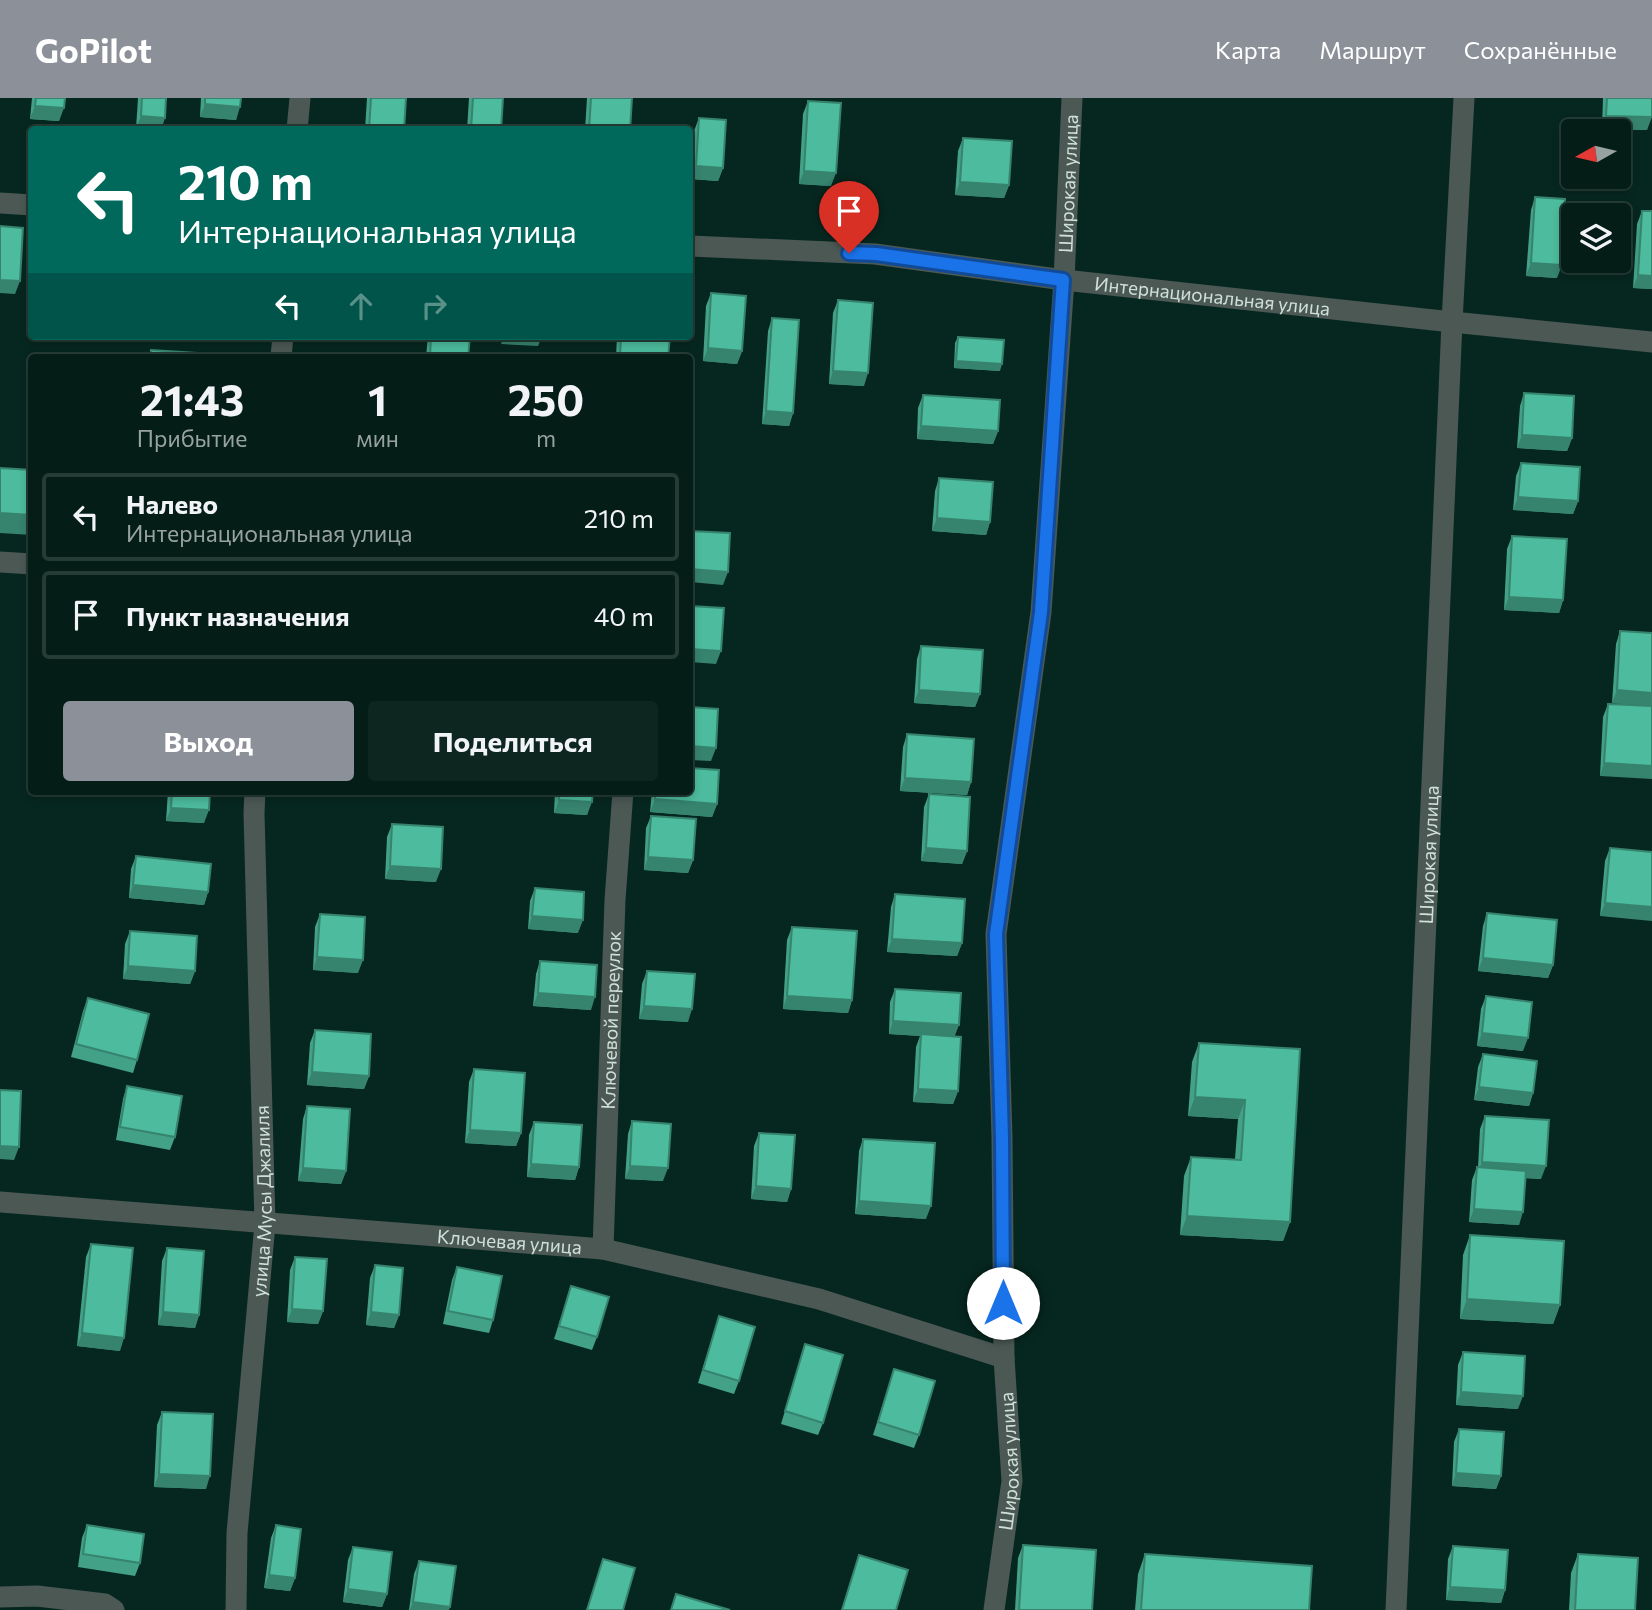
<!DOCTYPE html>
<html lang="ru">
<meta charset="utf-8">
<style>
body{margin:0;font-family:Commissioner,sans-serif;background:#0d2620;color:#f1f3f6;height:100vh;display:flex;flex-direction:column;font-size:26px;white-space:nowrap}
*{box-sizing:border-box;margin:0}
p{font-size:23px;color:#97a2a1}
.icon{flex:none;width:38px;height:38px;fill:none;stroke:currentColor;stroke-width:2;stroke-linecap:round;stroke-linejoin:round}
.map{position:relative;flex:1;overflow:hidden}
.details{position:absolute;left:28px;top:256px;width:665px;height:441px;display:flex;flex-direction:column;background:#041d17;border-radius:7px;box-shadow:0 4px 10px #0003,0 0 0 2px #253b36}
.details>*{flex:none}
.hud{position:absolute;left:28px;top:28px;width:665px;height:214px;border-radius:7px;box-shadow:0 4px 10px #0003,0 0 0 2px #253b36;background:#00695c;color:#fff;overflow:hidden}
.needle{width:46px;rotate:262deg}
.buttons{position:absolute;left:1561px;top:21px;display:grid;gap:14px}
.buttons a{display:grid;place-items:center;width:70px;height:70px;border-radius:7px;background:#041d17;box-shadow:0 4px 10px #0003,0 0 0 2px #253b36;font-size:35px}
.pin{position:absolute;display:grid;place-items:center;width:60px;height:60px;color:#fff;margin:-72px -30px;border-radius:50% 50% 50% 0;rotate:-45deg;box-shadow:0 0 7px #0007}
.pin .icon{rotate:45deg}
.me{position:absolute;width:77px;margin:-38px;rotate:0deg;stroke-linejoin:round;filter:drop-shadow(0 0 5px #0008)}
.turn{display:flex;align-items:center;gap:24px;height:147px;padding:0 35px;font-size:32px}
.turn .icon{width:91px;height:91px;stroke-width:2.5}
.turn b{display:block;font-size:49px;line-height:60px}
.lanes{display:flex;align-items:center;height:66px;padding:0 35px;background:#0003;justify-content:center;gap:35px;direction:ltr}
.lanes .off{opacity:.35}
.eta{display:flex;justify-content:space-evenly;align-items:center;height:119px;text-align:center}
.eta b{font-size:42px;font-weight:700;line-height:49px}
.action{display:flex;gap:14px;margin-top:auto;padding:14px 35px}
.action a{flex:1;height:80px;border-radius:7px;background:#8c9099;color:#fff;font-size:28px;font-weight:700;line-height:80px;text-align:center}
.action a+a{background:#0d2620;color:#f1f3f6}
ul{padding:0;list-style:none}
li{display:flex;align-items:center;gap:21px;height:88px;margin:0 14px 10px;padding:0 21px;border:4px solid #253b36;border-radius:7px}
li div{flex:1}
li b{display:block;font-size:26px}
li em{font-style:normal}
header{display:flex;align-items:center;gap:42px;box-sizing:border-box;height:98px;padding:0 35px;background:#8c9099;color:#fff}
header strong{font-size:33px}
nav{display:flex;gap:38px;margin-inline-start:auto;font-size:24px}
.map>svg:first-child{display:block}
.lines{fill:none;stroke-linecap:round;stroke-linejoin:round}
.minor{stroke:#4b5854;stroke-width:21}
.wall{fill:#42a187}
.shaded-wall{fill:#36836e}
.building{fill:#4dbb9d;stroke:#36836e;stroke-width:2}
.route-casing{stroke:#114b97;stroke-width:18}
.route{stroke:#1a73e8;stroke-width:12}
.labels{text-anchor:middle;stroke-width:7;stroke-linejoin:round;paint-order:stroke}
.street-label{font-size:19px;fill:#cee0d9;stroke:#06271f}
</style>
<header>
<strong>GoPilot</strong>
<nav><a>Карта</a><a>Маршрут</a><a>Сохранённые</a></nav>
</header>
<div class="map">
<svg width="1652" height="1512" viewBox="0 0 1652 1512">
<rect width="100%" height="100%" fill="#06271f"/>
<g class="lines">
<g class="minor">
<path d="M297,32L300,0"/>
<path d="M0,105L32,107"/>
<path id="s1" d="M690,148L875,156L1064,182L1452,224L1652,244"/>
<path d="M281,259L283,238"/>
<path d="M0,464L32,466"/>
<path id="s2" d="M0,1104L603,1151L819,1201L1004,1260"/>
<path id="s3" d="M603,1151L615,802L623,693"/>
<path d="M0,1499L37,1498L105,1506L114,1512"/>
<path id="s4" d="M236,1512L237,1435L265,1126L254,715L255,693"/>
<path id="s5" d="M994,1512L1012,1383L1004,1260L1002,1040L996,836L1041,514L1064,182L1072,0"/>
<path id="s6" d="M1396,1512L1452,224L1464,0"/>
</g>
</g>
<g class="wall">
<path d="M32,0H65L59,23L30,21Z"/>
<path d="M138,0H166L136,31Z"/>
<path d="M201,0H241L236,22L200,19Z"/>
<path d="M367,0H406L404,32H365Z"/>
<path d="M469,0H503L501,32H467Z"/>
<path d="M587,0H632L630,32H585Z"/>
<path d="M1603,0H1652L1647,32L1602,31Z"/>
<path d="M808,3L831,88L799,86L803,16Z"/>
<path d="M699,20L723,70L718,83L691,81L694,33Z"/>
<path d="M963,40L1009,87L1004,100L955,97L958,53Z"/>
<path d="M1535,99L1557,180L1526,178L1531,112Z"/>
<path d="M1642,113H1652V191L1633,190L1637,126Z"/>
<path d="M711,195L742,253L737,266L703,263L706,208Z"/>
<path d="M838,202L864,288L829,286L833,215Z"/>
<path d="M772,220L793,315L789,328L762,326L768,233Z"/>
<path d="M428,238H470L468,259H426Z"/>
<path d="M617,238H670L668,259H616Z"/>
<path d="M958,239L1000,273L954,270L955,245Z"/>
<path d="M1524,295L1572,340L1567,353L1517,350L1520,308Z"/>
<path d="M923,297L998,333L993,346L917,341L918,310Z"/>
<path d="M1521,365L1578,403L1573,416L1513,412L1516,378Z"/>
<path d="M939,380L990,424L986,437L932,433L935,393Z"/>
<path d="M1512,438L1563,502L1559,515L1504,512L1507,451Z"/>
<path d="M1620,533L1652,608L1612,605L1616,546Z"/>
<path d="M921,548L980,596L975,609L914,605L917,561Z"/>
<path d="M1608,606L1652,608L1600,678L1603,619Z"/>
<path d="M907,636L971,684L967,697L900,693L903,649Z"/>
<path d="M168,693H210L204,725L166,723Z"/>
<path d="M555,693H593L587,717L554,715Z"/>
<path d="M652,693H690L717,706L712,719L650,714Z"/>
<path d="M929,696L967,753L962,766L921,763L924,709Z"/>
<path d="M651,718L693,762L688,775L644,772L646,730Z"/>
<path d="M392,726L436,784L385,781L387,739Z"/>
<path d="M1610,750L1652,754L1600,818L1605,763Z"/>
<path d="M136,758L208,794L204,807L129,800L131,771Z"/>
<path d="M535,790L578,835L528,831L530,803Z"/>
<path d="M895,796L962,845L957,858L887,854L891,809Z"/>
<path d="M1487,815L1553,867L1548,880L1478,873L1483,828Z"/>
<path d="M320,816L358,875L313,872L315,829Z"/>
<path d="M792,829L852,902L848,915L783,911L787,842Z"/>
<path d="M130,833L195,873L190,886L123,881L125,846Z"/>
<path d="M540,863L591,912L533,908L536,876Z"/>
<path d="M647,873L688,924L639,921L642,886Z"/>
<path d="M895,891L954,938L958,993L953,1006L913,1004L916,949L920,938L889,936L890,904Z"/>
<path d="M1486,898L1523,953L1477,948L1481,911Z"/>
<path d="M88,900L137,962L133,975L71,959L83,913Z"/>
<path d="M315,932L369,978L364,991L307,987L310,945Z"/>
<path d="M1199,945L1300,951L1290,1124L1283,1143L1180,1137L1184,1078L1191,1059L1235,1061L1238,1021L1188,1018L1192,964Z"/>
<path d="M1483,956L1533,995L1529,1008L1474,1002L1478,969Z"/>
<path d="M474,971L521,1035L516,1048L465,1045L469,984Z"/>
<path d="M127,988L175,1039L170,1052L116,1042L123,1001Z"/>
<path d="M307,1008L346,1073L341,1086L298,1083L303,1021Z"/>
<path d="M1485,1018L1541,1081L1525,1080L1519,1127L1469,1124L1472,1082L1477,1069L1478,1070L1480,1031Z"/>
<path d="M632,1023L663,1083L625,1081L628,1036Z"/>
<path d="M534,1024L579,1069L575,1082L527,1079L529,1037Z"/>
<path d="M759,1035L791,1091L787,1104L751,1101L754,1048Z"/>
<path d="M863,1041L926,1121L855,1116L859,1053Z"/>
<path d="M1470,1137L1560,1207L1553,1226L1460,1221L1463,1157Z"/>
<path d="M91,1146L120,1253L77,1248L86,1159Z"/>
<path d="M167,1150L199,1217L195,1230L158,1227L162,1163Z"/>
<path d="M295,1159L323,1213L318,1226L287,1224L290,1172Z"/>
<path d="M375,1167L399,1217L394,1230L366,1227L370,1180Z"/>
<path d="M457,1169L493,1222L489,1235L443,1226L452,1182Z"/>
<path d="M571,1188L597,1239L592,1252L554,1241Z"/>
<path d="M719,1218L739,1283L734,1296L698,1285Z"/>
<path d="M805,1246L823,1325L818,1337L781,1326Z"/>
<path d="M1463,1254L1518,1311L1456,1307L1458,1267Z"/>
<path d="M894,1271L919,1337L914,1350L873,1337Z"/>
<path d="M162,1314L206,1391L154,1389L157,1327Z"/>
<path d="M1459,1331L1501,1378L1496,1391L1452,1388L1454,1344Z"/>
<path d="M87,1427L140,1465L135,1478L78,1469L82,1440Z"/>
<path d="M276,1427L295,1480L290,1493L264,1490L271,1440Z"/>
<path d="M1023,1447L1092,1512H1015L1018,1460Z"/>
<path d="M1453,1448L1505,1492L1501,1505L1446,1502L1448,1461Z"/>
<path d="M353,1449L387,1496L382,1509L343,1504L348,1462Z"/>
<path d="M1145,1456L1309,1512H1135L1138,1476Z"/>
<path d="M1578,1456L1635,1512H1569L1571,1475Z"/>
<path d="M419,1463L449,1512H409L414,1476Z"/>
</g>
<g class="shaded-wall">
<path d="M205,6L240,9L236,22L200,19Z"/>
<path d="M35,8L64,10L59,23L30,21Z"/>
<path d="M141,18L165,20L161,32L136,31Z"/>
<path d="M1606,18L1652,19L1647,32L1602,31Z"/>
<path d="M696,68L723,70L718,83L691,81Z"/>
<path d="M804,73L836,75L831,88L799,86Z"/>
<path d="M960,84L1009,87L1004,100L955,97Z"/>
<path d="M1531,165L1562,167L1557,180L1526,178Z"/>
<path d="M1638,177L1652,178V191L1633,190Z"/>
<path d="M0,182L20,183L15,196L0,195Z"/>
<path d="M504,238H542L538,248L501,246Z"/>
<path d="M708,250L742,253L737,266L703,263Z"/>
<path d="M956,263L1002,266L1000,273L954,270Z"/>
<path d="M833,273L868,275L864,288L829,286Z"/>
<path d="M766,313L793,315L789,328L762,326Z"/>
<path d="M921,328L998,333L993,346L917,341Z"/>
<path d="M1522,337L1572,340L1567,353L1517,350Z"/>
<path d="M1518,399L1578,403L1573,416L1513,412Z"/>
<path d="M0,415L32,417V437L0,435Z"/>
<path d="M937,420L990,424L986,437L932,433Z"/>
<path d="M690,471L728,474L723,487L690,484Z"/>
<path d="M1509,499L1563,502L1559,515L1504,512Z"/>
<path d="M690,551L721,553L716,566L690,564Z"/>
<path d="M919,592L980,596L975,609L914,605Z"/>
<path d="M1617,592L1652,595V608L1612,605Z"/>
<path d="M690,648L716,650L711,663L690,662Z"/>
<path d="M1604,665L1652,668V681L1600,678Z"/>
<path d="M905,680L971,684L967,697L900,693Z"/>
<path d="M655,701L717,706L712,719L650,714Z"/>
<path d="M559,702L592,704L587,717L554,715Z"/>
<path d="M171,710L209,712L204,725L166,723Z"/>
<path d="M926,750L967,753L962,766L921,763Z"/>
<path d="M648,759L693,762L688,775L644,772Z"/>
<path d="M390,768L441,771L436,784L385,781Z"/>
<path d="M133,787L208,794L204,807L129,800Z"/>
<path d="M1605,805L1652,809V823L1600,818Z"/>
<path d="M532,818L583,822L578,835L528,831Z"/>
<path d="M892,841L962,845L957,858L887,854Z"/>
<path d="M317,859L363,862L358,875L313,872Z"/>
<path d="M1483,860L1553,867L1548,880L1478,873Z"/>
<path d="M128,868L195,873L190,886L123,881Z"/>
<path d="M538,895L595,899L591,912L533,908Z"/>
<path d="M787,898L852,902L848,915L783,911Z"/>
<path d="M644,908L692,911L688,924L639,921Z"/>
<path d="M893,923L959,927L954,940L889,936Z"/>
<path d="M1482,935L1528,940L1523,953L1477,948Z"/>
<path d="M312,974L369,978L364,991L307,987Z"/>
<path d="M1479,989L1533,995L1529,1008L1474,1002Z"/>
<path d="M918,991L958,993L953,1006L913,1004Z"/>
<path d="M1195,999L1245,1002L1238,1021L1188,1018Z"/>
<path d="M470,1032L521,1035L516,1048L465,1045Z"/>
<path d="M0,1048L19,1049L14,1062L0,1061Z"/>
<path d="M1482,1064L1546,1068L1541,1081L1477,1077Z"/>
<path d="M531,1066L579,1069L575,1082L527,1079Z"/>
<path d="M630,1068L668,1070L663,1083L625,1081Z"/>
<path d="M303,1070L346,1073L341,1086L298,1083Z"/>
<path d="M756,1088L791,1091L787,1104L751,1101Z"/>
<path d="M859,1103L931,1108L926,1121L855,1116Z"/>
<path d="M1474,1111L1523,1114L1519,1127L1469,1124Z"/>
<path d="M1187,1118L1290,1124L1283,1143L1180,1137Z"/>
<path d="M1467,1201L1560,1207L1553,1226L1460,1221Z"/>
<path d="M292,1211L323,1213L318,1226L287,1224Z"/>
<path d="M163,1214L199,1217L195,1230L158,1227Z"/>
<path d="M371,1214L399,1217L394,1230L366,1227Z"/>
<path d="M82,1235L124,1240L120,1253L77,1248Z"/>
<path d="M1461,1294L1523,1298L1518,1311L1456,1307Z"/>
<path d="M1456,1375L1501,1378L1496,1391L1452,1388Z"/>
<path d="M159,1376L210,1378L206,1391L154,1389Z"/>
<path d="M269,1477L295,1480L290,1493L264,1490Z"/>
<path d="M1450,1489L1505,1492L1501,1505L1446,1502Z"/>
<path d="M348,1491L387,1496L382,1509L343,1504Z"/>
<path d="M413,1504L450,1509L449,1512H410Z"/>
</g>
<g class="building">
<path d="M36,0H65L64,10L35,8Z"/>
<path d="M142,0H166L165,20L141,18Z"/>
<path d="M205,0H241L240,9L205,6Z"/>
<path d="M371,0H406L404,32H369Z"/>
<path d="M473,0H503L501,32H471Z"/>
<path d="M591,0H632L630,32H589Z"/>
<path d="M1607,0H1652V19L1606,18Z"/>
<path d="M808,3L841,5L836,75L804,73Z"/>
<path d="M699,20L726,22L723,70L696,68Z"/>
<path d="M963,40L1012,43L1009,87L960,84Z"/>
<path d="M1535,99L1565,101L1562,167L1531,165Z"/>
<path d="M1642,113H1652V178L1638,177Z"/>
<path d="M0,128L23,130L20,183L0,182Z"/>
<path d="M711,195L746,198L742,253L708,250Z"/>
<path d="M838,202L873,205L868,275L833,273Z"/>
<path d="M772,220L799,222L793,315L766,313Z"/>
<path d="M431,238H470L468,259H430Z"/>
<path d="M621,238H670L668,259H620Z"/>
<path d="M958,239L1004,242L1002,266L956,263Z"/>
<path d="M151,252L227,257L226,259H151Z"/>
<path d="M1524,295L1574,298L1572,340L1522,337Z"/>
<path d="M923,297L1000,302L998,333L921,328Z"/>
<path d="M1521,365L1580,369L1578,403L1518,399Z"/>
<path d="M0,370L32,372V417L0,415Z"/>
<path d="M939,380L993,384L990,424L937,420Z"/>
<path d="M690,433L730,435L728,474L690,471Z"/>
<path d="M1512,438L1567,441L1563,502L1509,499Z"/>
<path d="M690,508L724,510L721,553L690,551Z"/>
<path d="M1620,533L1652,535V595L1617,592Z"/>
<path d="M921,548L983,552L980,596L919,592Z"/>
<path d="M1608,606L1652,608V668L1604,665Z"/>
<path d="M690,609L718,611L716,650L690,648Z"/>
<path d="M907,636L974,641L971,684L905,680Z"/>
<path d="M690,670L719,672L717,706L655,701V693H690Z"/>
<path d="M172,693H210L209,712L171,710Z"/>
<path d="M559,693H593L592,704L559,702Z"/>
<path d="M929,696L970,699L967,753L926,750Z"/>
<path d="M651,718L696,721L693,762L648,759Z"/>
<path d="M392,726L443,729L441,771L390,768Z"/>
<path d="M1610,750L1652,754V809L1605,805Z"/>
<path d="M136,758L211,766L208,794L133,787Z"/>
<path d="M535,790L584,794L583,822L532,818Z"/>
<path d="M895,796L965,801L962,845L892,841Z"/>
<path d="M1487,815L1557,822L1553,867L1483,860Z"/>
<path d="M320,816L365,819L363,862L317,859Z"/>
<path d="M792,829L857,833L852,902L787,898Z"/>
<path d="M130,833L197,838L195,873L128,868Z"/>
<path d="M540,863L597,867L595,899L538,895Z"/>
<path d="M647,873L695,876L692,911L644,908Z"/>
<path d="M895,891L961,895L959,927L893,923Z"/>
<path d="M1486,898L1532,904L1528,940L1482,935Z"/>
<path d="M88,900L149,916L137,962L76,946Z"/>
<path d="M315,932L371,936L369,978L312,974Z"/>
<path d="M921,936L961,939L958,993L918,991Z"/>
<path d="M1199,945L1300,951L1290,1124L1187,1118L1191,1059L1241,1062L1245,1002L1195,999Z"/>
<path d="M1483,956L1537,963L1533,995L1479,989Z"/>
<path d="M474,971L525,975L521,1035L470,1032Z"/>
<path d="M127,988L182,998L175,1039L120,1029Z"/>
<path d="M0,992L21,993L19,1049L0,1048Z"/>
<path d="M307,1008L350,1011L346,1073L303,1070Z"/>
<path d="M1485,1018L1549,1022L1546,1068L1482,1064Z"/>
<path d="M632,1023L671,1026L668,1070L630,1068Z"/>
<path d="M534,1024L582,1027L579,1069L531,1066Z"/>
<path d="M759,1035L795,1037L791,1091L756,1088Z"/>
<path d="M863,1041L935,1045L931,1108L859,1103Z"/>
<path d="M1477,1069L1526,1073L1523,1114L1474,1111Z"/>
<path d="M1470,1137L1564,1143L1560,1207L1467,1201Z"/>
<path d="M91,1146L133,1150L124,1240L82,1235Z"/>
<path d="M167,1150L204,1153L199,1217L163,1214Z"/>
<path d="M295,1159L327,1161L323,1213L292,1211Z"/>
<path d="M375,1167L403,1170L399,1217L371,1214Z"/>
<path d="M457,1169L502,1178L493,1222L448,1213Z"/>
<path d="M571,1188L609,1199L597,1239L559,1228Z"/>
<path d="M719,1218L755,1229L739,1283L703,1272Z"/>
<path d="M805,1246L843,1257L823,1325L785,1313Z"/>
<path d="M1463,1254L1525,1258L1523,1298L1461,1294Z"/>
<path d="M894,1271L935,1283L919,1337L878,1324Z"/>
<path d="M162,1314L213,1316L210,1378L159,1376Z"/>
<path d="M1459,1331L1504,1334L1501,1378L1456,1375Z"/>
<path d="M87,1427L144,1436L140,1465L83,1456Z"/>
<path d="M276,1427L301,1431L295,1480L269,1477Z"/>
<path d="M1023,1447L1096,1452L1092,1512H1019Z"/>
<path d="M1453,1448L1508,1452L1505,1492L1450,1489Z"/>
<path d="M353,1449L392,1454L387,1496L348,1491Z"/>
<path d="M1145,1456L1312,1468L1309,1512H1141Z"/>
<path d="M1578,1456L1638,1460L1635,1512H1575Z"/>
<path d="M859,1457L908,1472L896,1512H842Z"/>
<path d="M603,1461L635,1470L623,1512H587Z"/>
<path d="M419,1463L456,1468L450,1509L413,1504Z"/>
<path d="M676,1496L730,1512H671Z"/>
</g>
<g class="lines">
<defs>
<path id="route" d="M849,155L876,156L1063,182L1041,514L996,836L1002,1040L1003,1205"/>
</defs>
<use href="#route" class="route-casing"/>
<use href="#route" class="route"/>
</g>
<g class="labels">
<g class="street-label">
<text dy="7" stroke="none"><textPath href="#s5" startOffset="1432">Широкая улица</textPath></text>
<text dy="7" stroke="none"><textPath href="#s1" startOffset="525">Интернациональная улица</textPath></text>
<text dy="7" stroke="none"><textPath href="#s6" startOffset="756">Широкая улица</textPath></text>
<text dy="7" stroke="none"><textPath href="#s3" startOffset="229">Ключевой переулок</textPath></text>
<text dy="7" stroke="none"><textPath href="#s4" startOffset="410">улица Мусы Джалиля</textPath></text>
<text dy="7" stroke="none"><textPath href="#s2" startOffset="511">Ключевая улица</textPath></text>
<text dy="7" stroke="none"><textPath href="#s5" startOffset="150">Широкая улица</textPath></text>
</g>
</g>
</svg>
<div class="buttons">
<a><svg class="needle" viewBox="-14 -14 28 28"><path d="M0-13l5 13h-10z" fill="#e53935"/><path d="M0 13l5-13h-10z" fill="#97a2a1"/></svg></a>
<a><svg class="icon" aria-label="layers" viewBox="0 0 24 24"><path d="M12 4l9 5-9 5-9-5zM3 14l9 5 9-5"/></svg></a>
</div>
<div class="pin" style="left:849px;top:155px;background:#d93025"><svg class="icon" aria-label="arrive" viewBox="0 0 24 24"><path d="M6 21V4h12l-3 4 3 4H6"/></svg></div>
<svg class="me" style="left:1003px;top:1205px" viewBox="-20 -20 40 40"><circle r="19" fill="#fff"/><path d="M0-13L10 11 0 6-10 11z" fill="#1a73e8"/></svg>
<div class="hud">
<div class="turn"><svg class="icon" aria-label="left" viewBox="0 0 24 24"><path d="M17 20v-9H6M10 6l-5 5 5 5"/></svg><div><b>210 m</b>Интернациональная улица</div></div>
<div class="lanes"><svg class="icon" aria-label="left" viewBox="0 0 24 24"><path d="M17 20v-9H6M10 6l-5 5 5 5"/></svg><svg class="icon off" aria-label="ahead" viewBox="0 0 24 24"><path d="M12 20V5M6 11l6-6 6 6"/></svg><svg class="icon off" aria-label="right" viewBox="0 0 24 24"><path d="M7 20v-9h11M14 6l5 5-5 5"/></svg></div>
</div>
<section class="details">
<div class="eta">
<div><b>21:43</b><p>Прибытие</p></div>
<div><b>1</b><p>мин</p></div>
<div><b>250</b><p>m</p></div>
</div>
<ul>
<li><svg class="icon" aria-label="left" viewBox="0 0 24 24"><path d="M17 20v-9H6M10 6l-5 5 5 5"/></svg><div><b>Налево</b><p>Интернациональная улица</p></div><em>210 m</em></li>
<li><svg class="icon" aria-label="arrive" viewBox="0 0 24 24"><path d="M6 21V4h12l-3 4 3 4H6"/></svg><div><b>Пункт назначения</b></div><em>40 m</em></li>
</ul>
<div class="action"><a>Выход</a><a>Поделиться</a></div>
</section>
</div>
